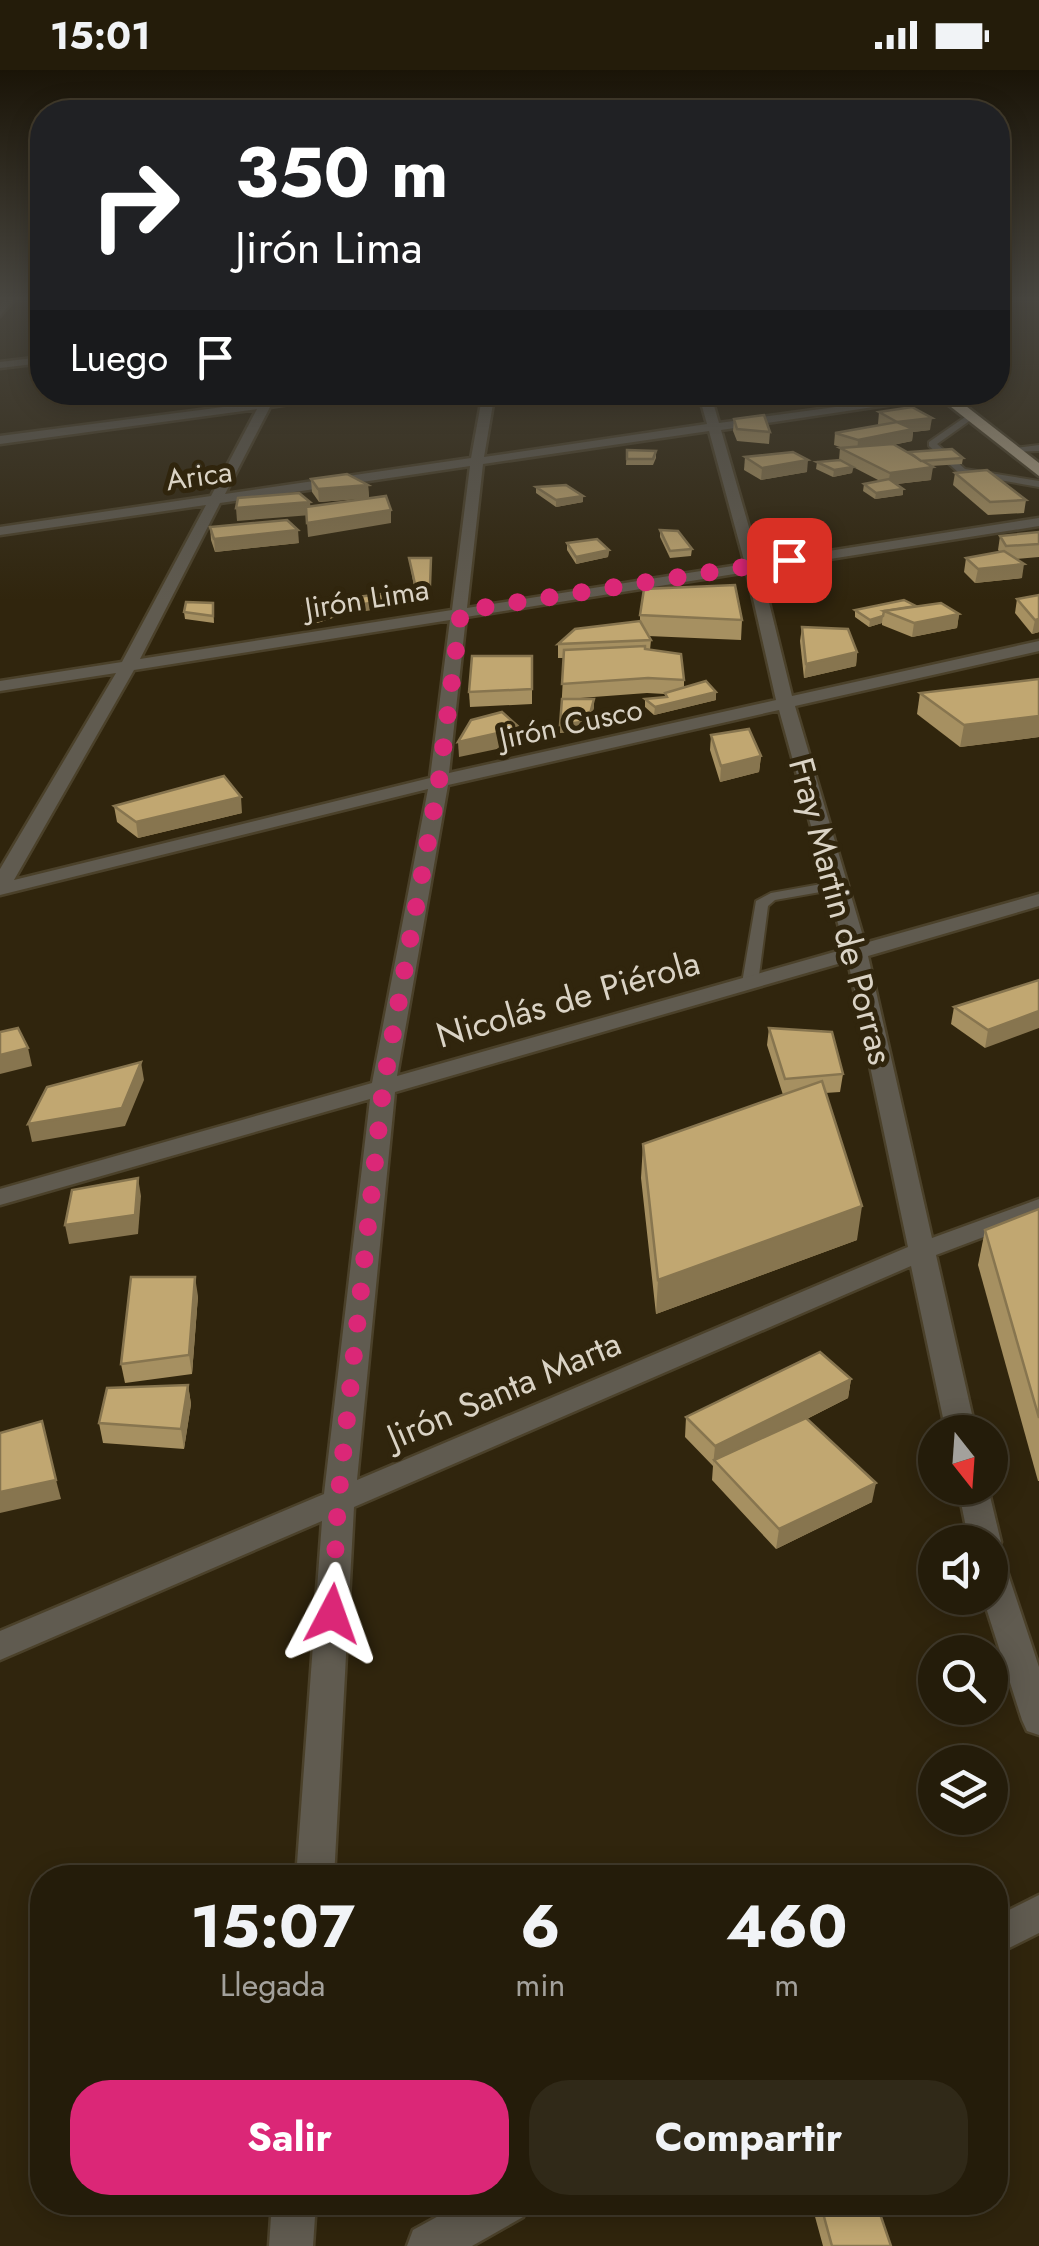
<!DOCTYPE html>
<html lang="es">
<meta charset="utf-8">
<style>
body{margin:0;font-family:Jost,sans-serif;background:#302918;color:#f1f3f6;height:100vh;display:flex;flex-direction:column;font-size:38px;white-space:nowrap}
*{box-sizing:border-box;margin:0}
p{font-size:32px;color:#a3a19c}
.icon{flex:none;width:55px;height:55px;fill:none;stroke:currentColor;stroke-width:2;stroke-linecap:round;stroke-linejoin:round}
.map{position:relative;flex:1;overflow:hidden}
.drawer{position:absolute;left:30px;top:1795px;width:978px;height:350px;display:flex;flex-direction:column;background:#241c0a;border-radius:40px;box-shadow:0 5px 25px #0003,0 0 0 2px #413a2b}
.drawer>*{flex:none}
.banner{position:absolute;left:30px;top:30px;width:980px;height:305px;border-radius:40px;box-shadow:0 5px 25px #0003,0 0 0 2px #413a2b;background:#202124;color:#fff;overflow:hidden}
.needle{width:65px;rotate:163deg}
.buttons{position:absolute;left:918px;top:1345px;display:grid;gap:20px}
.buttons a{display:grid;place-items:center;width:90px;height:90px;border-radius:50%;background:#241c0a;box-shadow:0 5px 25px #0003,0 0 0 2px #413a2b;font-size:50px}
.pin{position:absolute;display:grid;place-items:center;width:85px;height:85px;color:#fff;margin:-42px;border-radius:20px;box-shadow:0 5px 15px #0006}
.me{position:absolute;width:110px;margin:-55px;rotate:4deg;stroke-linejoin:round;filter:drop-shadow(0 0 8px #0008)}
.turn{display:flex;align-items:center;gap:35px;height:210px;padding:0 40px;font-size:45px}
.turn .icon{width:130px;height:130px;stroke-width:2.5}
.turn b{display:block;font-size:70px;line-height:85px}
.then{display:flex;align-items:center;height:95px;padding:0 40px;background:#0003;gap:20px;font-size:38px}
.eta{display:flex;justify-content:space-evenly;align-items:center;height:170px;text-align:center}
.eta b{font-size:60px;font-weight:700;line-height:70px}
.button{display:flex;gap:20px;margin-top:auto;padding:20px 40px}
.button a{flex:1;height:115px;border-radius:40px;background:#db2777;color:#fff;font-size:40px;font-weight:700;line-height:115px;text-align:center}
.button a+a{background:#302918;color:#f1f3f6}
.status{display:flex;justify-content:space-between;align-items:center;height:70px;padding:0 50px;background:#241c0a;direction:ltr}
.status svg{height:28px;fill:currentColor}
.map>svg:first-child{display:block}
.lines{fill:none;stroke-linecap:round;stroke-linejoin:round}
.lane-casing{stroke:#4b412a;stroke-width:4}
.street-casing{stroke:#4b412a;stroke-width:5}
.highway-casing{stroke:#4b412a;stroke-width:5}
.lane{fill:#605b50;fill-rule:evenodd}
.street{fill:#605b50;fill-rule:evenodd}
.highway{fill:#b0a389;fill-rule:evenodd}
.wall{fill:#a69061}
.shaded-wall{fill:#87754f}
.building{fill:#c1a771;stroke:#87754f;stroke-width:2.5}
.route{stroke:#db2777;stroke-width:18;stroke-dasharray:0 32.4}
.labels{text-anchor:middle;stroke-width:10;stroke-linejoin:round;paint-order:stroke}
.far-street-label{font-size:30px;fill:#dad3c5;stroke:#30250d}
.street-label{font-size:35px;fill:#dad3c5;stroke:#30250d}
</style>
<div class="status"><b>15:01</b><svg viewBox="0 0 49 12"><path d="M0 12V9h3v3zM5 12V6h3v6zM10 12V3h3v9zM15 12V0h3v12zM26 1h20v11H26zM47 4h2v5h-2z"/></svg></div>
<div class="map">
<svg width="1039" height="2176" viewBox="0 0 1039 2176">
<rect width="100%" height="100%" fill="#30250d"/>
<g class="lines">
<defs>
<g id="lane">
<path d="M968,345L975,347L937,374L965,399L1039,411V417L959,403L929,376V372Z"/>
<path d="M1039,375V381L1011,382L1007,379Z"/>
<path d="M838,811L845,815L843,818L775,830L768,836L758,913L755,916H745L742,913L756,831L771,823Z"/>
</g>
<g id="street">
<path d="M7,226H17L0,246V236Z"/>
<path d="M42,287V293L0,298V292Z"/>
<path d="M266,322H278L274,330L364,322L270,337L225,424L471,388L483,322H495L484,387L707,354L698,322H710L719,353L945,322L940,327L721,360L759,492L1039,448V456L761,500L792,626L1039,571V581L795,636L865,873L1039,824V836L868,886L932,1168L1039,1129V1146L936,1185L976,1362H946L911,1196L354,1437L334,1808H296L322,1451L0,1590V1561L324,1424L370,1029L0,1135V1119L372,1013L428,719L0,825V799L116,603L0,621V611L122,592L206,435L0,465V457L211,426L257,339L0,374V366L261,332ZM709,361L745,494L467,538L483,394ZM470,396L452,540L140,589L220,433ZM747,502L776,630L449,703L466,547ZM450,550L430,708L14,810L134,600ZM779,640L845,879L397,1006L448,715ZM848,891L908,1177L357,1410L395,1022Z"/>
<path d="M958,1418H988L1001,1472L996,1481L990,1483V1472H969Z"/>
<path d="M990,1485L1001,1489L1006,1498L1039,1597V1665L1027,1661L1022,1650L983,1528H990Z"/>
<path d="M1039,1825V1863L995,1885V1847Z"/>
<path d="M272,2132H316L313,2176H269Z"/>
<path d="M464,2132H529L523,2147L472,2176H407L413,2160Z"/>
</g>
<path id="highway" d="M932,322H948L1039,393V406Z"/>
</defs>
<use href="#lane" class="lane-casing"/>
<use href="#street" class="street-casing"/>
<use href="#highway" class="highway-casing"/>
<use href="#lane" class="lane"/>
<use href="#street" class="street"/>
<use href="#highway" class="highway"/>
</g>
<g class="wall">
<path d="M42,260V277H40L38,266Z"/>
<path d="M785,322H882L881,325L800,336L785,330Z"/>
<path d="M879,342L930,360L913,362L912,371L893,375L909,383L963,388L962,394L931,396V410L897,414L903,425L875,429L863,421L864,414L880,411L853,397L852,403L833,407L816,399L817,392L839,390L840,378H843L834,375L835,363L880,355L878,354Z"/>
<path d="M734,349L770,362L769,374L737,371L733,361Z"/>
<path d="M627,380L656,381V388L653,395H626Z"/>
<path d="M745,387L807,402L761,410L744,400Z"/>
<path d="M955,403L1026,430L1024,443L988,445L953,415Z"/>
<path d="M311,409L368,415L369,428L319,432L312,422Z"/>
<path d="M536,417L583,432L556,437L536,423Z"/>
<path d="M210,457L299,473L215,482L211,470Z"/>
<path d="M660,460L692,479L691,486L670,488L660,467Z"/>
<path d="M1039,462V487L1016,489L1022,508L975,513L964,502L966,488L1000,482L998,480L1000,466Z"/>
<path d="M567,473L609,480L608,487L576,494L567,480Z"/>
<path d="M409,488H431L430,522H415Z"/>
<path d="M1039,525V562L1032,564L1015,543L1017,529Z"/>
<path d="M349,528L392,537L357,542L349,535Z"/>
<path d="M213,533L214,553L185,549L184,542Z"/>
<path d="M304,536L348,543L317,553L304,544Z"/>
<path d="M916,536L959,544L957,558L912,567L882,555V553L869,557L855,547V540Z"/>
<path d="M640,545L742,550L741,570L648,566L651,570L650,580L684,610V618L716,630L654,645L645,637V629L665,627V624L647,623L567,629H594V637L588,659L560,663L564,588H558V574L640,551Z"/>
<path d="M802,557L857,582L856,596L804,608L800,571Z"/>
<path d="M532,586V634L470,637L469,622Z"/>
<path d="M1039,609V667L960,677L917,644L920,623Z"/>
<path d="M711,665L761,686L759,702L720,712L710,680Z"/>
<path d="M114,736L242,743L138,768L117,752Z"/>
<path d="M1039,910L985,978L951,954L954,937Z"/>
<path d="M769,958L843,1004L840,1022L825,1023L857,1170L656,1244L641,1108L643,1074L783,1025L767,975Z"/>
<path d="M1039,1139V1411H1038L978,1195L985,1160Z"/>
<path d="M198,1226L192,1304L125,1313L121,1294Z"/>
<path d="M851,1309L848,1328L807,1349L872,1432L776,1479L712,1410L713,1396L685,1367L686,1347Z"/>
<path d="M188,1315L191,1334L184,1379L103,1373L99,1353Z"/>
<path d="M811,2132H876L891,2176H823Z"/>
</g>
<g class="shaded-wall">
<path d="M815,322H882L881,325L800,336L801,324Z"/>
<path d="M932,348L930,360L913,362L912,371L857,382L858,370L897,352Z"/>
<path d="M808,390L807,402L761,410L762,398Z"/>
<path d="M853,397L852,403L833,407L834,400Z"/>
<path d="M933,397L931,410L888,415L890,403Z"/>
<path d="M368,415L369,428L319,432L318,419Z"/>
<path d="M903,419V425L875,429L876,423Z"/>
<path d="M583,426V432L556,437V430Z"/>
<path d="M310,432L311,445L237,451L236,438Z"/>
<path d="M391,440V453L308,467L307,453Z"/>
<path d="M298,460L299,473L215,482L214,469Z"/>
<path d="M609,480L608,487L576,494V487Z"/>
<path d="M1024,494L1022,508L975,513L978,499Z"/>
<path d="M392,530V537L357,542L356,535Z"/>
<path d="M348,535V543L317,553L316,545Z"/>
<path d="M959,544L957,558L912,567L914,553Z"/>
<path d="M883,546L882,553L869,557L870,550Z"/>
<path d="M1039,549V562L1032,564L1035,550Z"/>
<path d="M857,582L856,596L804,608L806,594Z"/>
<path d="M716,622V630L654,645L655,637Z"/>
<path d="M594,629V637L588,659L560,663V655Z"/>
<path d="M1039,646V667L960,677L964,655Z"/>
<path d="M520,658V674L459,687L458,672Z"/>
<path d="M761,686L759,702L720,712L721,696Z"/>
<path d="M241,727L242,743L138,768L136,752Z"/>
<path d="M1039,941V958L985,978L988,960Z"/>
<path d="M28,978L32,996L0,1004V985Z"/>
<path d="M141,992L144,1010L125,1056L32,1072L28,1054Z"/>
<path d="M138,1108L141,1126L138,1164L69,1174L65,1155Z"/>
<path d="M862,1136L857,1170L656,1244L658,1210Z"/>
<path d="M195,1207L198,1226L192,1304L189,1285Z"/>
<path d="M851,1309L848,1328L717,1394L714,1390L713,1396L715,1376Z"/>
<path d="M188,1315L191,1334L184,1379L181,1359Z"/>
<path d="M56,1410L61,1429L0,1443V1422Z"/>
<path d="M876,1413L872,1432L776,1479L779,1459Z"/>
</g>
<g class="building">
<path d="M912,337L932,348L897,352L879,342Z"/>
<path d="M764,345L770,362L737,359L734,349Z"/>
<path d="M897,352L913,359L858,370L835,363Z"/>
<path d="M893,374L933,397L890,403L840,378Z"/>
<path d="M952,379L963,388L921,391L909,382Z"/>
<path d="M627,380L656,381L653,389H627Z"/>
<path d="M793,382L808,390L762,398L745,387Z"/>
<path d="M840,390L853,397L834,400L817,392Z"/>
<path d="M987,400L1026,430L990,432L955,403Z"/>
<path d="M347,404L368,415L318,419L311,409Z"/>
<path d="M889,409L903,419L876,423L864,414Z"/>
<path d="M566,415L583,426L556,430L536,417Z"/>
<path d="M299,423L310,432L236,438L238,428Z"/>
<path d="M386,426L391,440L307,453L306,437Z"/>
<path d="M287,450L298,460L214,469L210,457Z"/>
<path d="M660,460L678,461L692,479L670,481Z"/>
<path d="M1039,462V474L1006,476L1000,466Z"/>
<path d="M597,469L609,480L576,487L567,473Z"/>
<path d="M1004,481L1024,494L978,499L966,488Z"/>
<path d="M409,488H431L430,515L415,514Z"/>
<path d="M735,515L742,550L640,545L644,519Z"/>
<path d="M389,523L392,530L356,535L349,528Z"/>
<path d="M1039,525V549L1035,550L1017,529Z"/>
<path d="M330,528L348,535L316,545L304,536Z"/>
<path d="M904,530L916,536L884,541L883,546L870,550L855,540Z"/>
<path d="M186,532L213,533V546L184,542Z"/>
<path d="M941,533L959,544L914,553L884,541Z"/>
<path d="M640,551L651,570L558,574L575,559Z"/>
<path d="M802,557L848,559L857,582L806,594Z"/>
<path d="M645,576V579L681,584L684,610L648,608L562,614L564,580Z"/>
<path d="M472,586H532V619L469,622Z"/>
<path d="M1039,609V646L964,655L920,623Z"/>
<path d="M706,611L716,622L655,637L645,629L667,627L665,623Z"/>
<path d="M562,629H594L588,651L560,655Z"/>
<path d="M502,642L520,658L458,672L471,650Z"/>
<path d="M749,659L761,686L721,696L711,665Z"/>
<path d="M224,706L241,727L136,752L114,736Z"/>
<path d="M1039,910V941L988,960L954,937Z"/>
<path d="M18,958L28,978L0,985V962Z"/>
<path d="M769,958L832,962L843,1004L785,1009Z"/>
<path d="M141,992L122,1038L28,1054L47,1017Z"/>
<path d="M822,1011L862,1136L658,1210L643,1074Z"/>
<path d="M138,1108L135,1145L65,1155L72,1120Z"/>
<path d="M1039,1139V1348L985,1160Z"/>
<path d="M131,1207H195L189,1285L121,1294Z"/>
<path d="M820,1282L851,1309L715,1376L686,1347Z"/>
<path d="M188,1315L181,1359L99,1353L107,1318Z"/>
<path d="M806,1348L876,1413L779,1459L714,1390Z"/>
<path d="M42,1351L56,1410L0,1422V1363Z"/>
<path d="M820,2132H876L891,2176H832Z"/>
</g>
<linearGradient id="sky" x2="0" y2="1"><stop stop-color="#1a1407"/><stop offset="0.43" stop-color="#484640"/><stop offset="1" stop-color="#484640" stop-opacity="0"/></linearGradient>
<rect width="1039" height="531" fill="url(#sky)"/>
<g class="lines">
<path class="route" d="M332,1544L338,1431L383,1018L439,711L461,541L789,490"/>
</g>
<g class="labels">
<g class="far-street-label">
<text transform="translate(199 406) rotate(-8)" y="10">Arica</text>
<text transform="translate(367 529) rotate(-9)" y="10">Jirón Lima</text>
<text transform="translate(571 654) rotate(-12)" y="10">Jirón Cusco</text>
</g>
<g class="street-label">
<text transform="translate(841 841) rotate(75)" y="12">Fray Martin de Porras</text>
<text transform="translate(568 929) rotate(-16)" y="12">Nicolás de Piérola</text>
<text transform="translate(504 1320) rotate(-23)" y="12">Jirón Santa Marta</text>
</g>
</g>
</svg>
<div class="buttons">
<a><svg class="needle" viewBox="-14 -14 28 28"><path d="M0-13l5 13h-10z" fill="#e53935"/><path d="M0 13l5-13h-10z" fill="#a3a19c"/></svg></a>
<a><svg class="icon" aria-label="sound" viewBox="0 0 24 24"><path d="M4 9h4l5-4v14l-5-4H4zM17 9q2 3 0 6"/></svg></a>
<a><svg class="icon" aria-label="search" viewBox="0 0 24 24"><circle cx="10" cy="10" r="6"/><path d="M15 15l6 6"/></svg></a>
<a><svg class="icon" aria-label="layers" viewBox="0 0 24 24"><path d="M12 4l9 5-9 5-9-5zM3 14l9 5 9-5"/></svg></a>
</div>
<div class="pin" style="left:789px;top:490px;background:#d93025"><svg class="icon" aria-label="arrive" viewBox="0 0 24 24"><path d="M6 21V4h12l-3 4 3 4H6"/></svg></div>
<svg class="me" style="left:332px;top:1544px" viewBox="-20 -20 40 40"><path d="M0-17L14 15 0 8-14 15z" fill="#db2777" stroke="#fff" stroke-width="4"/></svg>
<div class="banner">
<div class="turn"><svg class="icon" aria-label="right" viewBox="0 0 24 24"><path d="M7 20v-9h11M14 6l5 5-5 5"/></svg><div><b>350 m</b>Jirón Lima</div></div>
<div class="then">Luego<svg class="icon" aria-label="arrive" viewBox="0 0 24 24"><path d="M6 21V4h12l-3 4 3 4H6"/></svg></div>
</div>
<section class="drawer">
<div class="eta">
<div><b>15:07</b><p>Llegada</p></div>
<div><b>6</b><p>min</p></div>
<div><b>460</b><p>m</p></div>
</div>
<div class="button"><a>Salir</a><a>Compartir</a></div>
</section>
</div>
